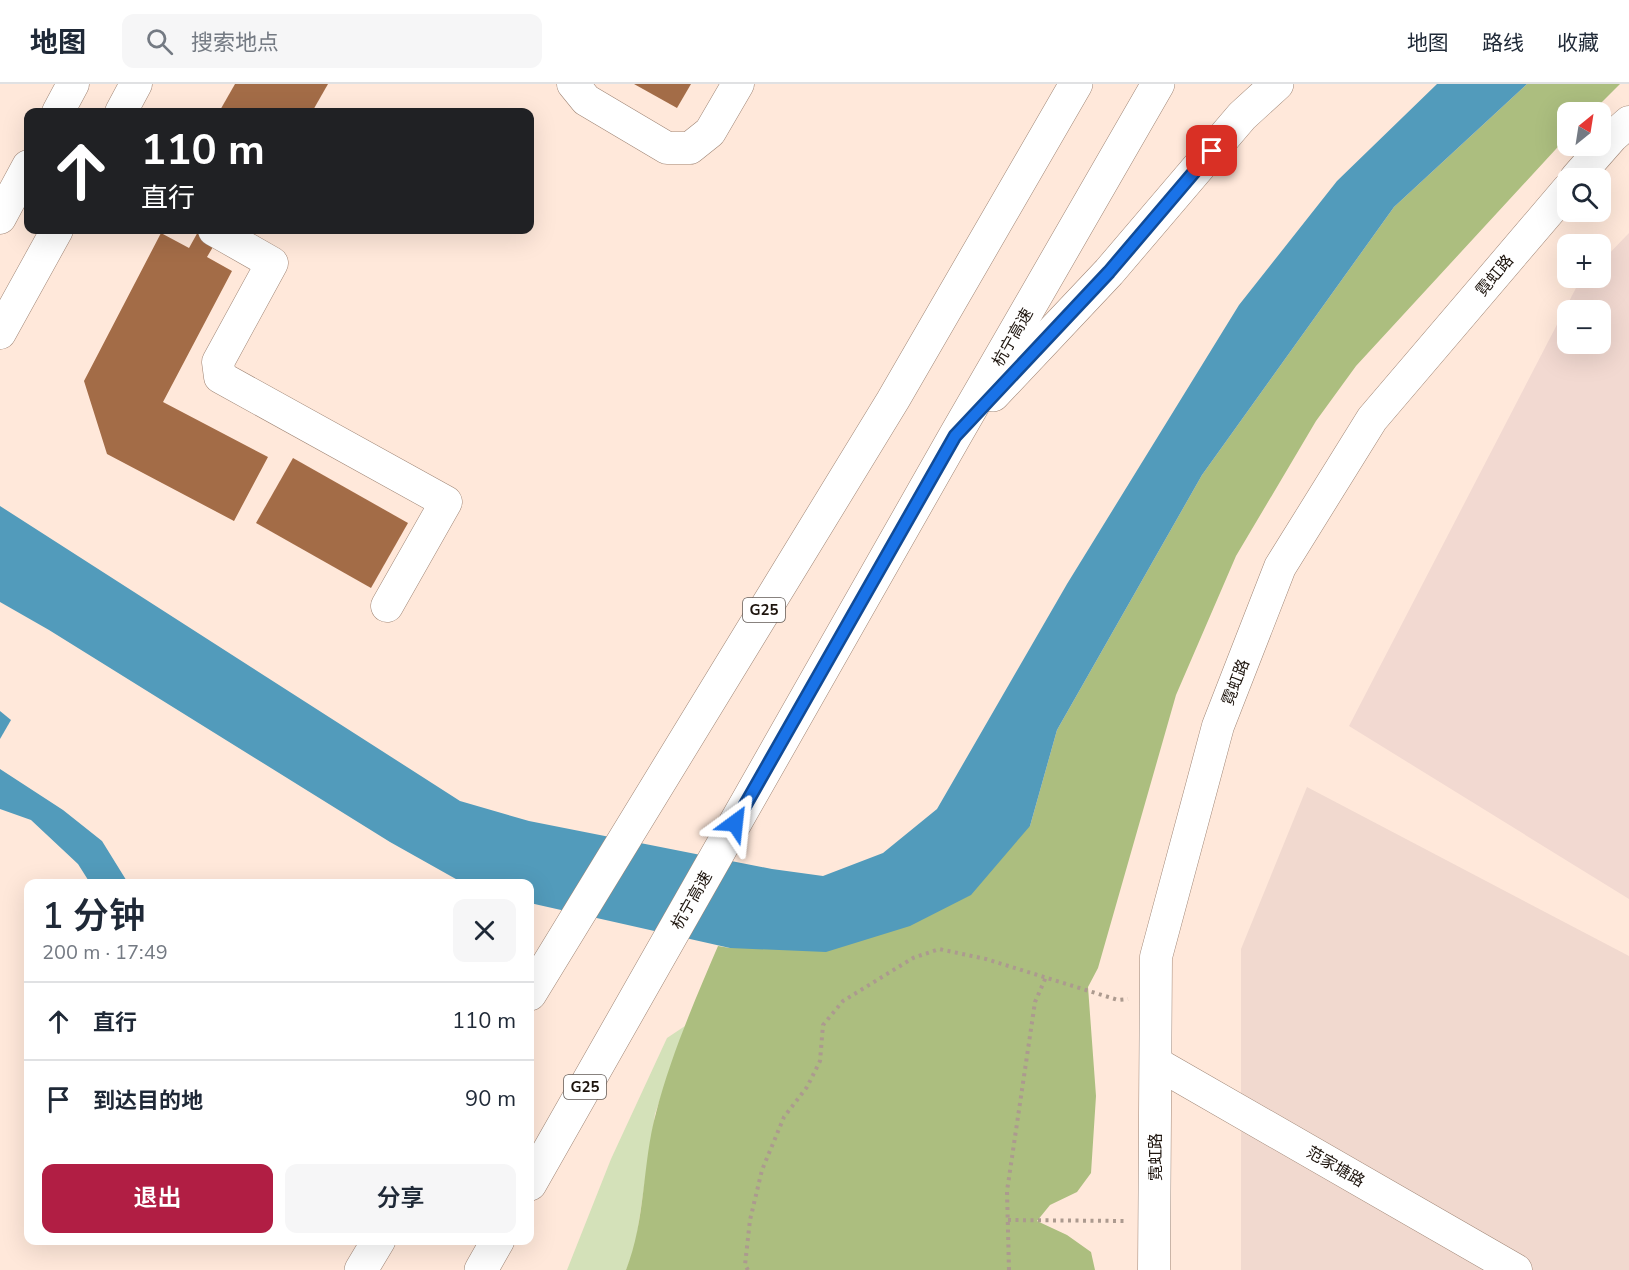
<!DOCTYPE html>
<html lang="zh">
<meta charset="utf-8">
<style>
body{margin:0;font-family:"Nunito Sans","Noto Sans SC",sans-serif;background:#f6f6f7;color:#1f2937;height:100vh;display:flex;flex-direction:column;font-size:22px;white-space:nowrap}
*{box-sizing:border-box;margin:0}
p{font-size:20px;color:#747a83}
.icon{flex:none;width:33px;height:33px;fill:none;stroke:currentColor;stroke-width:2;stroke-linecap:round;stroke-linejoin:round}
.map{position:relative;flex:1;overflow:hidden}
.side{position:absolute;left:24px;top:795px;width:510px;height:366px;display:flex;flex-direction:column;background:#fff;border-radius:12px;box-shadow:0 6px 24px #0002}
.side>*{flex:none}
.top-card{position:absolute;left:24px;top:24px;width:510px;height:126px;border-radius:12px;box-shadow:0 6px 24px #0002;background:#202124;color:#fff;overflow:hidden}
.needle{width:39px;rotate:30deg}
.buttons{position:absolute;left:1557px;top:18px;display:grid;gap:12px}
.buttons a{display:grid;place-items:center;width:54px;height:54px;border-radius:12px;background:#fff;box-shadow:0 6px 24px #0002;font-size:30px}
.pin{position:absolute;display:grid;place-items:center;width:51px;height:51px;color:#fff;margin:-26px;border-radius:12px;box-shadow:0 3px 9px #0006}
.me{position:absolute;width:66px;margin:-33px;rotate:30deg;stroke-linejoin:round;filter:drop-shadow(0 0 4px #0008)}
.turn{display:flex;align-items:center;gap:21px;height:126px;padding:0 18px;font-size:27px}
.turn .icon{width:78px;height:78px;stroke-width:2.5}
.turn b{display:block;font-size:42px;line-height:51px}
.round{display:grid;place-items:center;flex:none;width:63px;height:63px;border-radius:12px;background:#f6f6f7}
.head{display:flex;align-items:center;justify-content:space-between;height:102px;padding:0 18px}
h1{font-size:36px;font-weight:600;line-height:45px}
.primary-button{display:flex;gap:12px;margin-top:auto;padding:12px 18px}
.primary-button a{flex:1;height:69px;border-radius:12px;background:#b11e44;color:#fff;font-size:24px;font-weight:600;line-height:69px;text-align:center}
.primary-button a+a{background:#f6f6f7;color:#1f2937}
ul{padding:0;list-style:none}
li{display:flex;align-items:center;gap:18px;height:78px;padding:0 18px;border-top:2px solid #e0e1e3}
li div{flex:1}
li b{display:block;font-size:22px}
li em{font-style:normal}
header{display:flex;align-items:center;gap:36px;box-sizing:border-box;height:84px;padding:0 30px;background:#fff;border-bottom:2px solid #e0e1e3}
header strong{font-size:28px}
nav{display:flex;gap:33px;margin-inline-start:auto;font-size:21px}
.search{width:420px;height:54px;background:#f6f6f7;display:flex;align-items:center;gap:15px;box-sizing:border-box;padding:0 21px;border-radius:12px;color:#747a83;font-size:22px}
.map>svg:first-child{display:block}
.commercial{fill:#f2d9d1;fill-rule:evenodd}
.industrial{fill:#f1d9cf}
.green{fill:#d4e1b9}
.forest{fill:#acbe7f}
.water{fill:#529bbb}
.building{fill:#a36c47}
.lines{fill:none;stroke-linecap:round;stroke-linejoin:round}
.minor-casing{stroke:#9f8575;stroke-width:33}
.highway-casing{stroke:#9f8575;stroke-width:34}
.path{stroke:#ac9a8f;stroke-width:4;stroke-dasharray:3 4.5;stroke-linecap:butt}
.minor{stroke:#fff;stroke-width:32}
.highway{stroke:#fff;stroke-width:33}
.route-casing{stroke:#114b97;stroke-width:15}
.route{stroke:#1a73e8;stroke-width:10}
.labels{text-anchor:middle;stroke-width:6;stroke-linejoin:round;paint-order:stroke}
.shield{fill:#fff;stroke:#615a56;stroke-width:1.5}
.shield-label{font-size:15px;font-weight:bold;fill:#1d140d}
.street-label{font-size:16px;fill:#1d140d;stroke:#fff}
</style>
<header>
<strong>地图</strong>
<div class="search"><svg class="icon" aria-label="search" viewBox="0 0 24 24"><circle cx="10" cy="10" r="6"/><path d="M15 15l6 6"/></svg>搜索地点</div>
<nav><a>地图</a><a>路线</a><a>收藏</a></nav>
</header>
<div class="map">
<svg width="1629" height="1186" viewBox="0 0 1629 1186">
<rect width="100%" height="100%" fill="#ffe8da"/>
<path class="commercial" d="M1629,149V815L1349,642L1577,202L1585,194H1600L1601,178ZM1568,226H1600V260H1568Z"/>
<path class="industrial" d="M1307,703L1629,872V1186H1241V865Z"/>
<path class="green" d="M685,942L655,1030L635,1164L626,1186H567L611,1075L667,954Z"/>
<path class="forest" d="M1527,0H1620L1592,28H1568L1567,53L1356,282L1316,337L1236,472L1176,611L1098,884L1088,903L1096,1012L1091,1089L1077,1108L1050,1121L1037,1137L1067,1151L1091,1168L1095,1186H626C646,1136 642,1080 656,1029C671,971 695,916 718,862L730,864L1030,742L1057,646L1202,391L1394,123Z"/>
<g class="water">
<path d="M1437,0H1527L1394,123L1202,391L1057,646L1030,742L971,811L910,842L826,868L730,864L530,819V800L463,799L390,758L49,546L0,518V422L460,717L529,737L772,785L823,792L883,769L937,725L1067,500L1239,221L1337,97Z"/>
<path d="M0,627L11,636L0,655Z"/>
<path d="M0,685L63,726L102,757L128,799H90L78,780L31,736L0,725Z"/>
</g>
<g class="building">
<path d="M235,0H328L312,28H219Z"/>
<path d="M634,0H691L677,24Z"/>
<path d="M199,146H223L207,173L232,187L163,318L268,373L234,437L107,370L84,297L161,149L189,164Z"/>
<path d="M293,374L408,439L371,504L256,439Z"/>
</g>
<g class="lines">
<defs>
<g id="minor">
<path d="M573,0L586,16L667,64H690L710,48L738,0"/>
<path d="M58,28L73,0"/>
<path d="M121,28L136,0"/>
<path d="M1576,94L1612,53L1629,38"/>
<path d="M0,134L28,82"/>
<path d="M214,146L272,179L218,278L220,293L446,418L387,522"/>
<path d="M0,249L57,146"/>
<path d="M1156,979L1516,1186"/>
<path d="M1154,1186L1156,873L1218,642L1280,483L1372,335L1568,105"/>
</g>
<g id="highway">
<path d="M993,311L1109,188L1242,32L1277,0"/>
<path d="M530,910L893,316L1076,0"/>
<path d="M530,1100L955,352L1158,0"/>
<path d="M361,1186L379,1156"/>
<path d="M481,1186L498,1156"/>
</g>
</defs>
<use href="#minor" class="minor-casing"/>
<use href="#highway" class="highway-casing"/>
<g class="path">
<path d="M1008,1136L1127,1137"/>
<path d="M748,1186L745,1181L750,1136L762,1086L784,1033L807,1003L820,977L823,941L843,917L913,874L939,865L986,875L1118,916L1128,915"/>
<path d="M1009,1186L1007,1107L1035,918L1046,893"/>
</g>
<use href="#minor" class="minor"/>
<use href="#highway" class="highway"/>
</g>
<g class="lines">
<defs>
<path id="route" d="M735,739L955,352L1109,188L1212,67"/>
</defs>
<use href="#route" class="route-casing"/>
<use href="#route" class="route"/>
</g>
<g class="labels">
<g class="shield">
<rect x="743" y="514" width="42" height="24" rx="4.5"/>
<rect x="564" y="991" width="42" height="24" rx="4.5"/>
</g>
<g class="shield-label">
<text x="764" y="531">G25</text>
<text x="585" y="1008">G25</text>
</g>
<g class="street-label">
<text transform="translate(1494 191) rotate(-50)" y="6">霓虹路</text>
<text transform="translate(1012 253) rotate(-60)" y="6">杭宁高速</text>
<text transform="translate(1235 598) rotate(-69)" y="6">霓虹路</text>
<text transform="translate(691 816) rotate(-60)" y="6">杭宁高速</text>
<text transform="translate(1155 1073) rotate(-90)" y="6">霓虹路</text>
<text transform="translate(1336 1082) rotate(30)" y="6">范家塘路</text>
</g>
</g>
</svg>
<div class="buttons">
<a><svg class="needle" viewBox="-14 -14 28 28"><path d="M0-13l5 13h-10z" fill="#e53935"/><path d="M0 13l5-13h-10z" fill="#747a83"/></svg></a>
<a><svg class="icon" aria-label="search" viewBox="0 0 24 24"><circle cx="10" cy="10" r="6"/><path d="M15 15l6 6"/></svg></a>
<a>+</a>
<a>−</a>
</div>
<div class="pin" style="left:1212px;top:67px;background:#d93025"><svg class="icon" aria-label="arrive" viewBox="0 0 24 24"><path d="M6 21V4h12l-3 4 3 4H6"/></svg></div>
<svg class="me" style="left:735px;top:739px" viewBox="-20 -20 40 40"><path d="M0-17L14 15 0 8-14 15z" fill="#1a73e8" stroke="#fff" stroke-width="4"/></svg>
<div class="top-card">
<div class="turn"><svg class="icon" aria-label="ahead" viewBox="0 0 24 24"><path d="M12 20V5M6 11l6-6 6 6"/></svg><div><b>110 m</b>直行</div></div>
</div>
<section class="side">
<div class="head"><div><h1>1 分钟</h1><p>200 m · 17:49</p></div><a class="round"><svg class="icon" aria-label="close" viewBox="0 0 24 24"><path d="M6 6l12 12M18 6L6 18"/></svg></a></div>
<ul>
<li><svg class="icon" aria-label="ahead" viewBox="0 0 24 24"><path d="M12 20V5M6 11l6-6 6 6"/></svg><div><b>直行</b></div><em>110 m</em></li>
<li><svg class="icon" aria-label="arrive" viewBox="0 0 24 24"><path d="M6 21V4h12l-3 4 3 4H6"/></svg><div><b>到达目的地</b></div><em>90 m</em></li>
</ul>
<div class="primary-button"><a>退出</a><a>分享</a></div>
</section>
</div>
